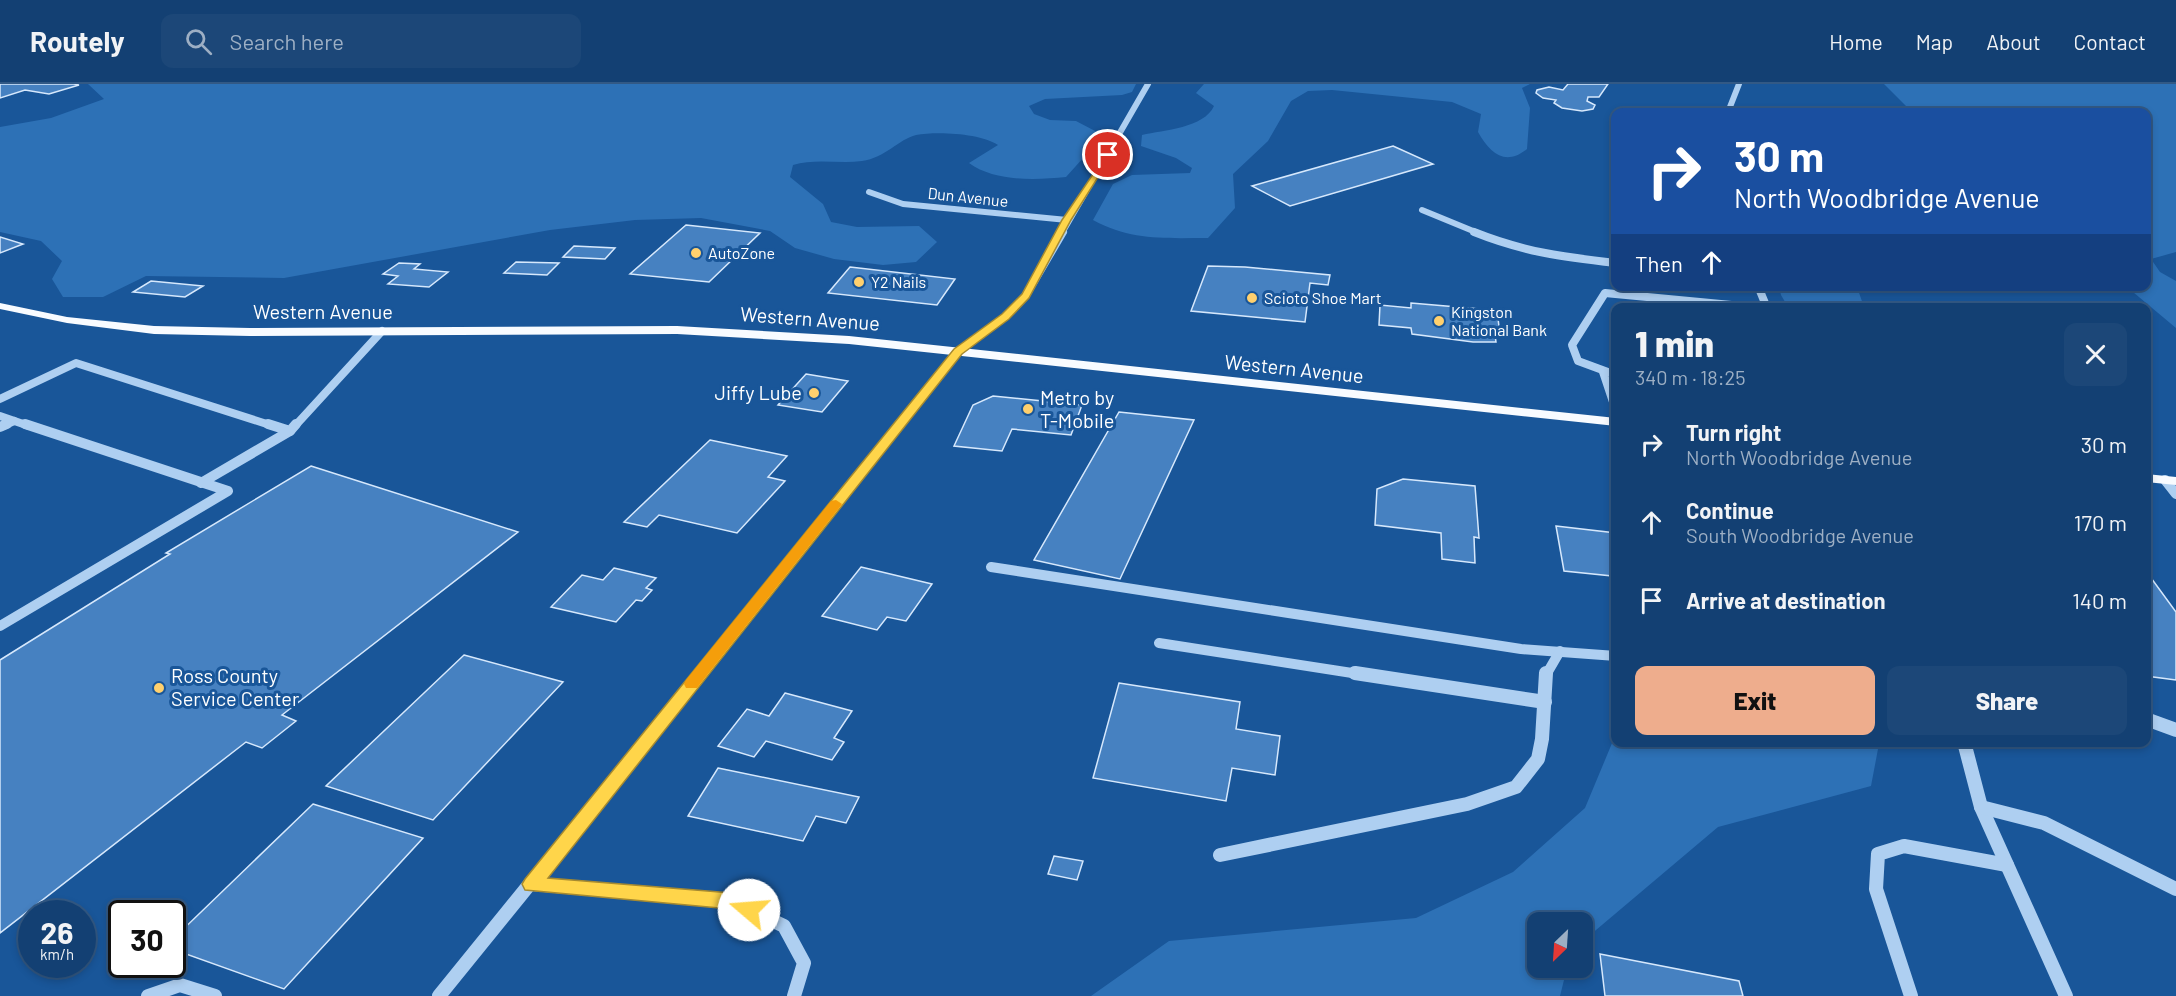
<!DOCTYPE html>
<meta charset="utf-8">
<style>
body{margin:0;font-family:Barlow,sans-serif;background:#1c4778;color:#f1f3f6;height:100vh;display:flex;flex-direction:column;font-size:22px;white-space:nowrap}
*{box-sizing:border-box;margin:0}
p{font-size:20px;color:#9dafc4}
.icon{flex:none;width:33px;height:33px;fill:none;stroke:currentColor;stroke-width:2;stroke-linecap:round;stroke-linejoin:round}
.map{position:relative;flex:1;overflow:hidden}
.sheet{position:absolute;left:1611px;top:219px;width:540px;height:444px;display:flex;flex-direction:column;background:#134073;border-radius:12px;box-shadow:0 3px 9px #0003,0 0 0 2px #325985}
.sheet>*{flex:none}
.top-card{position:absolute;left:1611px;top:24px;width:540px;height:183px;border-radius:12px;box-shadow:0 3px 9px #0003,0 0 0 2px #325985;background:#1a4fa0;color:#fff;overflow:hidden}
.needle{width:39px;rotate:205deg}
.controls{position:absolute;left:1527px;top:828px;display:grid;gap:12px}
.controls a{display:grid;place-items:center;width:66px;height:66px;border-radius:12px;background:#134073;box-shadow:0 3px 9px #0003,0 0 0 2px #325985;font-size:30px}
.speed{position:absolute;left:18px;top:816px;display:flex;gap:12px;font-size:30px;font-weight:700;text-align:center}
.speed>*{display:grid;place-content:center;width:78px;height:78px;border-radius:50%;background:#134073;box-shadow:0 3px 9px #0003,0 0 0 2px #325985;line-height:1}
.speed small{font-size:15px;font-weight:400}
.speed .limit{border:3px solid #111;border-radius:9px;background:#fff;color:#111}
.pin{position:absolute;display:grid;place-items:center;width:51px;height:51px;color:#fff;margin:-26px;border:3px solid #fff;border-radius:50%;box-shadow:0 2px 6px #0007}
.me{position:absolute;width:66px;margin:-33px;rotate:288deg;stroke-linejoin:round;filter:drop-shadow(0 0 4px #0008)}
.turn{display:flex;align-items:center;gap:21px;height:126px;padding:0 24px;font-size:27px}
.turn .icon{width:78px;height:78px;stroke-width:2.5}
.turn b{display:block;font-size:42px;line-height:51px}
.then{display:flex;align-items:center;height:57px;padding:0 24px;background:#0003;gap:12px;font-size:22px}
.round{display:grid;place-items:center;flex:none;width:63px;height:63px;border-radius:12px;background:#1c4778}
.headline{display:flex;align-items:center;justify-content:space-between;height:102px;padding:0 24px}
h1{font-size:36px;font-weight:800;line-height:45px}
.cta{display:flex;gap:12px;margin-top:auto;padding:12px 24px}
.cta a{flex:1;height:69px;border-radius:12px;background:#eead8d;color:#111;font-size:24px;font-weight:800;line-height:69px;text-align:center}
.cta a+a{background:#1c4778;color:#f1f3f6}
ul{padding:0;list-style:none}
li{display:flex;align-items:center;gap:18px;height:78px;padding:0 24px}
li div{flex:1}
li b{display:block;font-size:22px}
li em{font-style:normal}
header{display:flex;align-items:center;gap:36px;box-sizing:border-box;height:84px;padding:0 30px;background:#134073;border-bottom:2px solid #325985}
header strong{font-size:28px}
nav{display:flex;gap:33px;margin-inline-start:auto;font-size:21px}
.search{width:420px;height:54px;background:#1c4778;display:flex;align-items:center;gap:15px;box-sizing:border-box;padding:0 21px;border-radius:12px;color:#9dafc4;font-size:22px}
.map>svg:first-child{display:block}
.green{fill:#2d71b6}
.building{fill:#4681c1;stroke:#d6e8fc;stroke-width:1.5}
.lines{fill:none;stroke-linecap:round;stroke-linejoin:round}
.minor-far3{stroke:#aecff1;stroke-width:6}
.minor-far2{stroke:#aecff1;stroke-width:8}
.minor-far1{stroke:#aecff1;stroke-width:10}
.minor{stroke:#aecff1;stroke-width:14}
.major{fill:#f8fbff;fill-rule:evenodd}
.route{fill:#ffd54a;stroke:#a68a30;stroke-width:1.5}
.slow{fill:#f59e0b}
.poi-dot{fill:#ffd06e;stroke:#195699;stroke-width:2}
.labels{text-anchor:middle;stroke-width:6;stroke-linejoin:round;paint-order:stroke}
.far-street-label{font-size:16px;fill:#fff;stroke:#195699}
.far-poi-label{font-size:16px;fill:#fff;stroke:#195699;text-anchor:start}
.street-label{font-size:20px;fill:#fff;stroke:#195699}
.poi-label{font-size:20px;fill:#fff;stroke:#195699;text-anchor:start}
</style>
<header>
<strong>Routely</strong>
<div class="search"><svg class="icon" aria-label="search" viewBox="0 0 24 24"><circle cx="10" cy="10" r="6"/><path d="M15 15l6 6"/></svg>Search here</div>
<nav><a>Home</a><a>Map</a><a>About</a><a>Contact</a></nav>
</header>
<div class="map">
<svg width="2176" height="912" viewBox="0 0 2176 912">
<rect width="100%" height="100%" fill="#195699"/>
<g class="green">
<path d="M88,0H1136L1132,8L1122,11L1045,15L1029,22L1034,30L1050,36L1076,37L1097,48L1093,63L1066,93C1036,96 995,98 969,79L998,61C981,49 936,47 916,51C899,55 885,74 862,77C839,80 815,74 793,81L790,93L823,120L831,138L857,143L919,142L937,158L916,178L883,181L834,175L795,164L770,147L701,134L635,136L550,146L284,194L146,192L103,213H63L52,195L62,177L41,157L0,148V43L51,34L104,15Z"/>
<path d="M1204,0H1530L1522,4L1530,24L1527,65C1505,83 1490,69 1478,48L1481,30L1452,18L1332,6L1308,7L1291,17L1268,57L1233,90L1235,124L1208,154C1165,154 1132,157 1093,136L1113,100L1132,91L1190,89L1192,84L1176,74L1141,62L1142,51C1164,46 1204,44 1214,22L1196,9Z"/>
<path d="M1884,0H2176V168L2151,175L2160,188L2176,197V244L2127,203L2146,202V28H1912Z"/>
<path d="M1779,203H1857L1864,223H1788L1781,211Z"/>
<path d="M1615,652L1616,658H1866L1878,665L1871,702L1718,743L1583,857L1582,838H1538V884H1567L1560,912H1091L1169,857L1416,834L1513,788L1585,724Z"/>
</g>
<g class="building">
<path d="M0,0H74L79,1L49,10L25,6L0,14Z"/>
<path d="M1568,0H1608L1599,13H1588L1587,17L1595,21L1593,25L1582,27L1562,24L1554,19L1556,16L1543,14L1536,9L1537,6L1549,3L1563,6Z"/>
<path d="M1393,62L1433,80L1290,122L1252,102Z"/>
<path d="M686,141L760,149L709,198L630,190Z"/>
<path d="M0,153L23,160L0,169Z"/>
<path d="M574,162L615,164L605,175L563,173Z"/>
<path d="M516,178L559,179L547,191L504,189Z"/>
<path d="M399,179L420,180L414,185L448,188L429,203L388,200L398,192L383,190Z"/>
<path d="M1208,182L1245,183L1330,191L1328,201L1310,199L1305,238L1191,227Z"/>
<path d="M850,183L955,195L937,221L828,209Z"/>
<path d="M151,197L203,202L185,213L133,208Z"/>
<path d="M1411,219L1492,226L1493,234H1498L1500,252L1495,251L1496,258H1473L1412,250L1411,244L1379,241L1380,221L1411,224Z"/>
<path d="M806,290L848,297L822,328L778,321Z"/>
<path d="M993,312L1082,321L1071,351L1012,345L1002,367L954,362L973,321Z"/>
<path d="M1119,328L1194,336L1120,495L1034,476Z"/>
<path d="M710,356L787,372L768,393L785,397L737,449L659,431L647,443L624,438Z"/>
<path d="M311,382L518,448L282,631L296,637L262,664L246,658L0,849V576L170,470L166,469Z"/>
<path d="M1403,395L1475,402L1479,454L1474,453L1475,479L1442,475L1441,449L1375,441L1377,405Z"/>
<path d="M1556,442L1616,449V507L1612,492L1564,487Z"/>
<path d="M861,483L932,500L906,537L887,533L877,546L822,532Z"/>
<path d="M614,484L656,494L646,504L652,506L642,517L636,516L616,538L551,523L582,491L603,496Z"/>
<path d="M2146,487L2176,528V596L2146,592Z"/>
<path d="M464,571L563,598L433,736L326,702Z"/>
<path d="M1119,599L1240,618L1236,645L1280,652L1275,691L1232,684L1226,717L1093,694Z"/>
<path d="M785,609L852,627L834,654L844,658L832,676L766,657L754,673L718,662L747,625L769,632Z"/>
<path d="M718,684L859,713L846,739L816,732L803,757L688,732Z"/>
<path d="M313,720L423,754L284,905L172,865V856Z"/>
<path d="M1054,772L1083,777L1077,796L1048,790Z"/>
<path d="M1600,870L1739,897L1743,912H1605Z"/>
</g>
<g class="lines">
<g class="minor-far3">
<path d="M1728,28L1739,0"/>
<path d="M869,108L903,120L1067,136"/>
<path d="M1422,126L1478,149"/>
<path d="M1062,149L1148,0"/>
</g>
<g class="minor-far2">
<path d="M1474,148C1524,168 1563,173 1616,179"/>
<path d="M1758,202L1767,224"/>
<path d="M1603,288L1616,327"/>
<path d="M1616,291L1578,277L1572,261L1605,209L1763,224"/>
<path d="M0,315L76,279L273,342"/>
<path d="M0,332L29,342"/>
<path d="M3,342L14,337"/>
<path d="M295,342L382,247"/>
<path d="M899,342L958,268L1005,233L1026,211L1063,148"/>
</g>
<g class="minor-far1">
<path d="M268,340L290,347L296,340"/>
<path d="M0,343L7,340"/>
<path d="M2165,396L2176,410"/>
<path d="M201,399L290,347"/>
<path d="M991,483L1521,565L1616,572"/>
<path d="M0,542L228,407L25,340"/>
<path d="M1159,559L1365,591"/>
<path d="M700,591L900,340"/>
<path d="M1546,591L1560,567"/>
</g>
<g class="minor">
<path d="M1355,589L1545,618"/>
<path d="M2146,635L2176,646"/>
<path d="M1964,658L1981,723L2066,912"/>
<path d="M1981,723L2044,739L2176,805"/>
<path d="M1220,771L1467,720L1516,703L1538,675L1542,655L1546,589"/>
<path d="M532,800L732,817L784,842L804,879L794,912"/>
<path d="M148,912L180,901L215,912"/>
<path d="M439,912L701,589"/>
<path d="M1911,912L1876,805L1878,770L1904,762L2007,781"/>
</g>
<g class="major">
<path d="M0,219L67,233L154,242L250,244L677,242L849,252L1616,334V342L849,260L677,250L250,252L154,250L67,239L0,225Z"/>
<path d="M2146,390L2176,393V401L2146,398Z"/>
</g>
</g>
<path class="route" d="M1108,68L1112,71L1071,136L1029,214L1009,235L962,270L548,794L732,809L756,820L759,826L756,832L749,834L730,825L525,806L522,800L525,795L954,265L1002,230L1022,210L1062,136Z"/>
<path class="slow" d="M836,416L842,420L840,423L697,604H686L684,600L686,596L831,417Z"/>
<g class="poi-dot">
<circle cx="696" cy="169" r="6"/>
<circle cx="859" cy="198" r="6"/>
<circle cx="1252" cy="214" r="6"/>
<circle cx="1439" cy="237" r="6"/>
<circle cx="814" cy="309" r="6"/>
<circle cx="1028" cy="325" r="6"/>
<circle cx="159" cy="604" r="6"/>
</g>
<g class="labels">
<g class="far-street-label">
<text transform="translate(968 113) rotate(6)" y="6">Dun Avenue</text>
</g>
<g class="far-poi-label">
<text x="708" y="175">AutoZone</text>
<text x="871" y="204">Y2 Nails</text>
<text x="1264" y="220">Scioto Shoe Mart</text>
<text x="1451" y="234">Kingston<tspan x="1451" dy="18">National Bank</tspan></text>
</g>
<g class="street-label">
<text x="323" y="235">Western Avenue</text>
<text transform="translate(810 235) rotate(4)" y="7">Western Avenue</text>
<text transform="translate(1294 285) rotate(6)" y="7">Western Avenue</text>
</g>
<g class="poi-label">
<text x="802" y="316" text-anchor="end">Jiffy Lube</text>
<text x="1040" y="321">Metro by<tspan x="1040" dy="23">T-Mobile</tspan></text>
<text x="171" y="599">Ross County<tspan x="171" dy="23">Service Center</tspan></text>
</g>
</g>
</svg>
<div class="controls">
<a><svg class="needle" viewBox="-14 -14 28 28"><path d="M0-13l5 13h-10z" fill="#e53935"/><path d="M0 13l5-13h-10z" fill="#9dafc4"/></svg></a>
</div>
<div class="speed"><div>26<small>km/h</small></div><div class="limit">30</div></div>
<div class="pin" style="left:1108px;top:71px;background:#d93025"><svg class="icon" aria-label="arrive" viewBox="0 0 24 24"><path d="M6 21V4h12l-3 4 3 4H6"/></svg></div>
<svg class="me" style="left:749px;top:826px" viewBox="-20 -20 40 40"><circle r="19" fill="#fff"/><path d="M0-13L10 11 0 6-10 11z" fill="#ffd54a"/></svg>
<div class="top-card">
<div class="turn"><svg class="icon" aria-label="right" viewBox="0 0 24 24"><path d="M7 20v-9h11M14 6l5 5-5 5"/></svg><div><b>30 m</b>North Woodbridge Avenue</div></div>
<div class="then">Then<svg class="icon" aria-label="ahead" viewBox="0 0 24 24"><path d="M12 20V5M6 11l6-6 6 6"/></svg></div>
</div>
<section class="sheet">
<div class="headline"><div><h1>1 min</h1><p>340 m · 18:25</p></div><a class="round"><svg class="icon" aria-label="close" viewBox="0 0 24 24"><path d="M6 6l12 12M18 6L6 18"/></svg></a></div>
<ul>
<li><svg class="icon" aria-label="right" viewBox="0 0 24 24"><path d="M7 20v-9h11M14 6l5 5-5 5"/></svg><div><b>Turn right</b><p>North Woodbridge Avenue</p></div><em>30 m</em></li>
<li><svg class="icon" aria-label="ahead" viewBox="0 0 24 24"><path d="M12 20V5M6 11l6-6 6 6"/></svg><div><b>Continue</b><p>South Woodbridge Avenue</p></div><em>170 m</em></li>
<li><svg class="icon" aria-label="arrive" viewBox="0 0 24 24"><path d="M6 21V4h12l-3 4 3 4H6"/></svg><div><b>Arrive at destination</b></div><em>140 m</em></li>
</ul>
<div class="cta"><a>Exit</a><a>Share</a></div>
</section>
</div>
